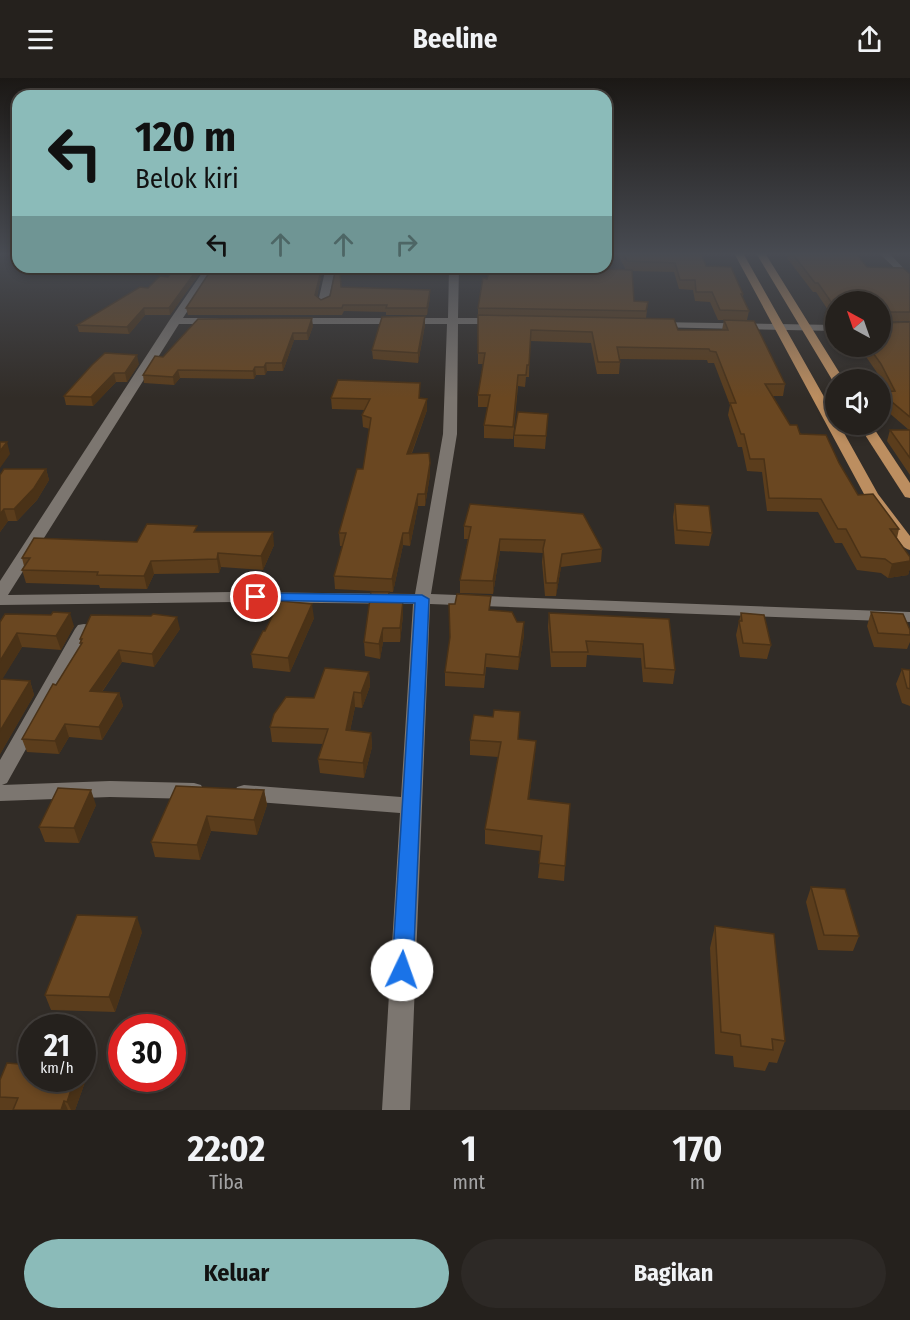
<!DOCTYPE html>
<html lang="id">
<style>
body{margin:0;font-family:"Fira Sans Condensed",sans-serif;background:#2d2926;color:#f1f3f6;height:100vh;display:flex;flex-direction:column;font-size:22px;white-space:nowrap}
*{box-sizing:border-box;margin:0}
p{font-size:20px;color:#a3a3a4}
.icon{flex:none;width:33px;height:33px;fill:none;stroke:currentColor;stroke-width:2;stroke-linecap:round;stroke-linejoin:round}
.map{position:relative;height:1032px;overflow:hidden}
.sheet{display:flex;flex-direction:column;background:#25211d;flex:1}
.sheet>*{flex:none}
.hud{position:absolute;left:12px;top:12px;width:600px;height:183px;border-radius:18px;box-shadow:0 3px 9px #0003,0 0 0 2px #423e3b;background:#8bbbb9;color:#111;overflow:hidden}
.needle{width:39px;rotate:320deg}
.tools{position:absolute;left:825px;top:213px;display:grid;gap:12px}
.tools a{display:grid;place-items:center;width:66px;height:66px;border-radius:50%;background:#25211d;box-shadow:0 3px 9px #0003,0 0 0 2px #423e3b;font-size:30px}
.speed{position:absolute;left:18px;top:936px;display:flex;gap:12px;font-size:30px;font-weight:700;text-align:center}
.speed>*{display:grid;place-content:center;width:78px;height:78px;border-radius:50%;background:#25211d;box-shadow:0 3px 9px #0003,0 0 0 2px #423e3b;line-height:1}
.speed small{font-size:15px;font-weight:400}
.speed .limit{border:9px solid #d22;background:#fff;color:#111}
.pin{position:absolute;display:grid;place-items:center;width:51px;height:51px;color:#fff;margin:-26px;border:3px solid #fff;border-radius:50%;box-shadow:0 2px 6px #0007}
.me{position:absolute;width:66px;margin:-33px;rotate:3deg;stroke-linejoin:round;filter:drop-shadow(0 0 4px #0008)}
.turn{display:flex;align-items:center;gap:21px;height:126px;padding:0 24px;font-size:27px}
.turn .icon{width:78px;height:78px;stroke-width:2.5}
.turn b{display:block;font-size:42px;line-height:51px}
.lanes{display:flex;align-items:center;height:57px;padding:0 24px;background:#0003;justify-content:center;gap:30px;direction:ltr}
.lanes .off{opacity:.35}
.eta{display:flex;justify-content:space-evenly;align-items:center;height:102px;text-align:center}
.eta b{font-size:36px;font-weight:700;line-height:42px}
.cta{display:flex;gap:12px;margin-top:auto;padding:12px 24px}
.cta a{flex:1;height:69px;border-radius:36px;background:#8bbbb9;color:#111;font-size:24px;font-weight:700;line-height:69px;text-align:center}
.cta a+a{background:#2d2926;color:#f1f3f6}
header{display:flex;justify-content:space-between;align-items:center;height:78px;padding:0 24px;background:#25211d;font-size:27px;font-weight:700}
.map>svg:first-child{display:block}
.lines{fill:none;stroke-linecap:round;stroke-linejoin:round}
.minor{fill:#7c7670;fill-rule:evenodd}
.trunk{fill:#bc8e60;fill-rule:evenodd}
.wall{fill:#5b3d1c;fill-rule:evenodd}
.shaded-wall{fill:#4a3217}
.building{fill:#6a4721;stroke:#4a3217;stroke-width:1.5}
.route{fill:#1a73e8;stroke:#114b97;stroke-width:1.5}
</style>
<header><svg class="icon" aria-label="menu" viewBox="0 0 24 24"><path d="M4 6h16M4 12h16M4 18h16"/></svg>Beeline<svg class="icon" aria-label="share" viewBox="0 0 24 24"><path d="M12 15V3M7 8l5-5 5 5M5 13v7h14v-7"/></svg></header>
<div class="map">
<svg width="910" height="1032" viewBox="0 0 910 1032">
<rect width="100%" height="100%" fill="#312c27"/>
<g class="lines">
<g class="minor">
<path d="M879,175H889L910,197V205Z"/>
<path d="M206,189H216L183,240H218L223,243L218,246H179L8,517L233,514L415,516L443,356L447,246H292L287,243L292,240H448L449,189H459L458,240H500L505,243L500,246H458L457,356L431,516L910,534V544L430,526L410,1032H382L400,735L244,723L237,721L234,715L237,709L244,707L401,719L413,526L233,524L0,527V503L169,243Z"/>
<path d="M326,189H336L328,224L323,227L318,224Z"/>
<path d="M655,244L836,247V253L651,249L650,247Z"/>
<path d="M84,546L90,547L93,551L7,705L2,707L110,703L194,705L201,707L204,713L201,719L194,721L110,719L0,723V682L75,551L78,547Z"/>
</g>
<g class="trunk">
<path d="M734,175H743L836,340V346H839L878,416L910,458V472C894,468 873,430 864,416Z"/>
<path d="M756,175H765L844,302H836L834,305Z"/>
<path d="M858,346H871L910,405V420L905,419Z"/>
</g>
</g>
<g class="wall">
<path d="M617,175H701L706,188L743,216V219L749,233L747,242L785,306L783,318H773L790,347L839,385L858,417L899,451L897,460L910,479V490L908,497L888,500L881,495L857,492L842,465H835L818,434L767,433L762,394L747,393L742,369H738L728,337L730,327L714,285H708L707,282L619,281L620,284L619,296H597L591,265L530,263L529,299H526L525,309L518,308L513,361L484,360V347L488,329H478V317L483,286H478V230L487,201L498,194L570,190L626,192ZM632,193L674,194L679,211L693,212L695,223L710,224L718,242H724L722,252H678L646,240L648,224L634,223Z"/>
<path d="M788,175H856L867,189L910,196V243L882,244L883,245L910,244V397L887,363L890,352H909L880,327V314L887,313L878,296L860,270L851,268H880L836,224V244L816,214H813L787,180Z"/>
<path d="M176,189H204L170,237H145L129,256L79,254L77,247L168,199Z"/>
<path d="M323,189L317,218L321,222L330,218L341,209L430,212V219L427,237H386V234L344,233L342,237H188L186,230Z"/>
<path d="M425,238V247L418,285L373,281L372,272Z"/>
<path d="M313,248L308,262H294L283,293H267L265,297H256L254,301L180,300L174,307L144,305L143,297L163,279Z"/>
<path d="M139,286L127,304H116L93,328L66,327L64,318L92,287Z"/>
<path d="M331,320L427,321V332L412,375L430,385V397L425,428H418L410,468L403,467L393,514L335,511L334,498L343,468H340L339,455L363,391L370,351L363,349L362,337L365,332L332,331Z"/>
<path d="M547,348L545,371L514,369V357Z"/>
<path d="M46,391L49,402L37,422L17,443H8L0,454V397Z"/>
<path d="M675,426L712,455L709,468L675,466L673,439Z"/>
<path d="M464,448L602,471L601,484L561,489L556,518H545L542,484L543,475L500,473L493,516L460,515V502L468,461H464Z"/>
<path d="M198,454L274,467L263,492L221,489L219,495L154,496L147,511L100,510L99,507L26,505L22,492L24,488L22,480L137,464Z"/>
<path d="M389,514L390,523H403V537L400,564H383L380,581L365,578L364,564Z"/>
<path d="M449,526L490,532L517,544L524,557L518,592L486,589L484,610L445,608V594L450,562Z"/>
<path d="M871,534L910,552V564L907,571L874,569L867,548Z"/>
<path d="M549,535L669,541L675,592L673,606L643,604L641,580L587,577L586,589H551L548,549Z"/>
<path d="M741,535L771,567L767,581L740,579L736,557Z"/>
<path d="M314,540L290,594L253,590L251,576L265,553Z"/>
<path d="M0,544L74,548L61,572L22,569L2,601L30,603L34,617L0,676Z"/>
<path d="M180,551L154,589L122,584L102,614L119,615L123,628L102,662L69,659L59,676L27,674L22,661L81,567L80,561Z"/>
<path d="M902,591L910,592V628L902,625L896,606Z"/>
<path d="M369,594L370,608L362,630L355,629L350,653L371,655L372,669L364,700L320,695L318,681L323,666L272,664L270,649L314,620Z"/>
<path d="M518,661L536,663L529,721L565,788L564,803L538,800L541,773L485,766V751L498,679L470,677V662Z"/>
<path d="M264,712L267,727L257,757L211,753L200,782L155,779L151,764Z"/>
<path d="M96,727L79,765L45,764L39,749Z"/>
<path d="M811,809L859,858L853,873L818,872L806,824Z"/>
<path d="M715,848L785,963L777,985L769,984L765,993L734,989L733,978L715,976L710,870Z"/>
<path d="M142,854L115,934L51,932L45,917Z"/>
<path d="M82,997L85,1004L75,1032H0V1002L82,1000Z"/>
</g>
<g class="shaded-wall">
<path d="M199,189H204L170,237L169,230Z"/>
<path d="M322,189H323L316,224L315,217Z"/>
<path d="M430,212V219L427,237V230Z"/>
<path d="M144,230L145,237L129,256L127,249Z"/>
<path d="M425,238V247L418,285V275Z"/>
<path d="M312,240L313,248L308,262L307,255Z"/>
<path d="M293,255L294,262L283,293L282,285Z"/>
<path d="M137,277L139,286L127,304L125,295Z"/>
<path d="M266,285L267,293L265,297L264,289Z"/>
<path d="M255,289L256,297L254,301L253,293Z"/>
<path d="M178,292L180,300L174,307L173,299Z"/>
<path d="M114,295L116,304L93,328L91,319Z"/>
<path d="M427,321V332L407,387V376Z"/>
<path d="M7,364L10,376L0,390V373Z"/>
<path d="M430,385V397L425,428V416Z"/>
<path d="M46,391L49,402L37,422L17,443L14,431Z"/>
<path d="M418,416V428L410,468L409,455Z"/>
<path d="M4,431L8,443L0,454V436Z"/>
<path d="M273,454L274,467L263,492L261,478Z"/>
<path d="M403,455V467L393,514L392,501Z"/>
<path d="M500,461V473L493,516V503Z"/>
<path d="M218,475L221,489L219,495L217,481Z"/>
<path d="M562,476L561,489L556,518L557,505Z"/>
<path d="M151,483L154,496L147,511L144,498Z"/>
<path d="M910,483V490L908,497L888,500L892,486Z"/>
<path d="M403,523V537L400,564V550Z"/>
<path d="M312,526L314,540L290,594L288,580Z"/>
<path d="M70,535L74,548L61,572L56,558Z"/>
<path d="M177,539L180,551L154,589L152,576Z"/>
<path d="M524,544V557L518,592L519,579Z"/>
<path d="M383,550V564L380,581L379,566Z"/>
<path d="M17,555L22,569L0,605V583Z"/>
<path d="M119,572L122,584L94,625L90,613Z"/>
<path d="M369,594L370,608L362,630L361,615Z"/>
<path d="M30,603L34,617L0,676V653Z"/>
<path d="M354,614L355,629L347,667L346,652Z"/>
<path d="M119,615L123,628L102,662L99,649Z"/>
<path d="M65,646L69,659L59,676L55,663Z"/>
<path d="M371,655L372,669L364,700L363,685Z"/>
<path d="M536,663L535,678L527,736L528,721Z"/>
<path d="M91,712L96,727L79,765L74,750Z"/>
<path d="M264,712L267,727L257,757L254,742Z"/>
<path d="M207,738L211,753L200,782L197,767Z"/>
<path d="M137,839L142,854L115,934L109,919Z"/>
<path d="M82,997L85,1004L75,1032H71L67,1024L75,1000H82Z"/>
<path d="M64,1023L68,1032H61Z"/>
</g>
<g class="building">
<path d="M623,175H701L706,188L731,189L743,216H741L749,233L720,232L712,214H696L695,202H680L675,185L627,183Z"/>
<path d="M792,175H856L867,189L903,190L910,196V234H882L880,242V224H836V231L818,205H815Z"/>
<path d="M176,189H199L169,230H144L127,249L77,247L140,209L148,210L160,198L168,199Z"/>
<path d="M213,189H322L315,217L321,222L330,218L335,194H340L341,209L430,212L427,230H386L387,227H343L342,230H186Z"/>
<path d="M499,189H570V190L632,192L634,223L648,224L646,233L478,230L483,200L487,201L489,194H498Z"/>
<path d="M478,237L674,241L678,252H728L724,242L754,243L785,306H765L790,347H797L800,356L826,357L839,385L858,417L873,416L899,451H890L910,479V483L892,486L885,481L861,479L846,451H838L821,421L769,420L764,381H750L744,356H741L730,325H736L716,274L710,273L709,271L617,269L620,284H598L592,254L531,252L529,287H527L526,297H518L513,349L484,347L490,317H478L485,275H478Z"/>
<path d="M425,238L418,275L372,272L382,239Z"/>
<path d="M312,240L307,255H293L282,285H266L264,289H255L253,293L178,292L173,299L143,297L155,278L163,279L198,241Z"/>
<path d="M880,243L883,245L910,244V339L880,314L895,313L881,286L868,268H880Z"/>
<path d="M105,275L137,277L125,295H114L91,319L64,318L92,287Z"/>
<path d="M338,302L420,305L419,320L427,321L407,376L429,375L430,385L425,416H418L409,455H403L392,501L334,498L346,455H339L357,391H363L371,340L362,337L370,321L331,320Z"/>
<path d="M518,334L548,336L546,358L514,357Z"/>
<path d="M890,352H910V380Z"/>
<path d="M0,364H7L0,373Z"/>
<path d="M4,391H46L34,410L14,431H4L0,436V397Z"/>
<path d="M470,426L583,436L602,471L562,476L557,505H546L543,471L545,462L500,461L493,503L460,502L471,449L464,448Z"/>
<path d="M675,426L709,428L712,455L677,452Z"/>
<path d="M147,446L197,448L194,454H273L261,478L218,475L217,481L151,483L144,498L97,497L98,494L22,492L30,480H22L34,460L137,464Z"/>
<path d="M371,514H389L388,523H403L400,550H383L379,566L364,564Z"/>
<path d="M457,516L491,518L489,532L512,534L517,544H524L519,579L486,576L484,597L445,594L450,559L449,526H455Z"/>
<path d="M280,523L312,526L288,580L251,576L263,553H265Z"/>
<path d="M53,534L70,535L56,558L17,555L0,583V544L5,536L51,537Z"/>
<path d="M871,534L903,536L910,552V557L878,555Z"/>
<path d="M549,535L669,541L675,592L645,590L643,566L586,563L588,574H552Z"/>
<path d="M741,535L764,537L771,567L743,565L739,543H742Z"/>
<path d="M153,536L177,539L152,576L119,572L90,613L119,615L99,649L65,646L55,663L22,661L53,606L56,607L82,565H80L82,561H80L91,537L151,538Z"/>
<path d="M325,590L369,594L361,615L354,614L346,652L371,655L363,685L318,681L328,651L270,649L274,636L286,619L314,620Z"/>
<path d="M902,591L910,592V611L907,610Z"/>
<path d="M0,601L30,603L0,653Z"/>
<path d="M494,632L520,634L518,661L536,663L528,721L570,726L565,788L539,785L542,758L485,751L501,664L470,662L474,637L493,639Z"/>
<path d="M176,708L264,712L254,742L207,738L197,767L151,764Z"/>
<path d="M58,710L91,712L74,750L39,749Z"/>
<path d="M811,809L845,811L859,858L824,857Z"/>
<path d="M77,837L137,839L109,919L45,917Z"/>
<path d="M715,848L774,856L785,963L772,961L773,972L741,968L740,957L721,954Z"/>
<path d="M7,985L32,987V1000H75L67,1024L64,1023L61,1032H13L18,1020L0,1019V1002Z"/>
</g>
<linearGradient id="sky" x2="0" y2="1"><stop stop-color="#1b1815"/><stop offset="0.55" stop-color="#484b52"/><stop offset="1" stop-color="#484b52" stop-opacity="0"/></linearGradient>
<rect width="910" height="320" fill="url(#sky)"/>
<path class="route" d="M256,515L422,517L429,521L413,892L410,898L402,901L395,898L392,892L415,525L251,522L249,519Z"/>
</svg>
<div class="tools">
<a><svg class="needle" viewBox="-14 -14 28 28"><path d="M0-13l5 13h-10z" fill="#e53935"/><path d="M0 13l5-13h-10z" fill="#a3a3a4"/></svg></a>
<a><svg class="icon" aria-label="sound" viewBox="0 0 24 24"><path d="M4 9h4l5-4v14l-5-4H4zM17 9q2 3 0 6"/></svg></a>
</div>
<div class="speed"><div>21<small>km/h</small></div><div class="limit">30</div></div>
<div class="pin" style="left:256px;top:519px;background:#d93025"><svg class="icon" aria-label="arrive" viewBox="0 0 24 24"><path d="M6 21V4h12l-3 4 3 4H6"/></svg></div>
<svg class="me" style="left:402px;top:892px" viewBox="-20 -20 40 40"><circle r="19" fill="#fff"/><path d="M0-13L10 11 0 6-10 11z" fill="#1a73e8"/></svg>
<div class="hud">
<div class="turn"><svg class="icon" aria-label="left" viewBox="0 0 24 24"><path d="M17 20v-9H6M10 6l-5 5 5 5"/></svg><div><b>120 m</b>Belok kiri</div></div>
<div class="lanes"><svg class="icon" aria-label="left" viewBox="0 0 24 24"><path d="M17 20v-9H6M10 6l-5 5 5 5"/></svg><svg class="icon off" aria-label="ahead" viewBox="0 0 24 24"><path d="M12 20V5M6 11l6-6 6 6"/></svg><svg class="icon off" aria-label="ahead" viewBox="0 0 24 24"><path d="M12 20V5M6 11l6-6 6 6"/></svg><svg class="icon off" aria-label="right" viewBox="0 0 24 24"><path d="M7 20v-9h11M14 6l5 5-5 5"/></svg></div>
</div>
</div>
<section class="sheet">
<div class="eta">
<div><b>22:02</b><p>Tiba</p></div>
<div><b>1</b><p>mnt</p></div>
<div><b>170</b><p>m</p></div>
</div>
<div class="cta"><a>Keluar</a><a>Bagikan</a></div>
</section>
